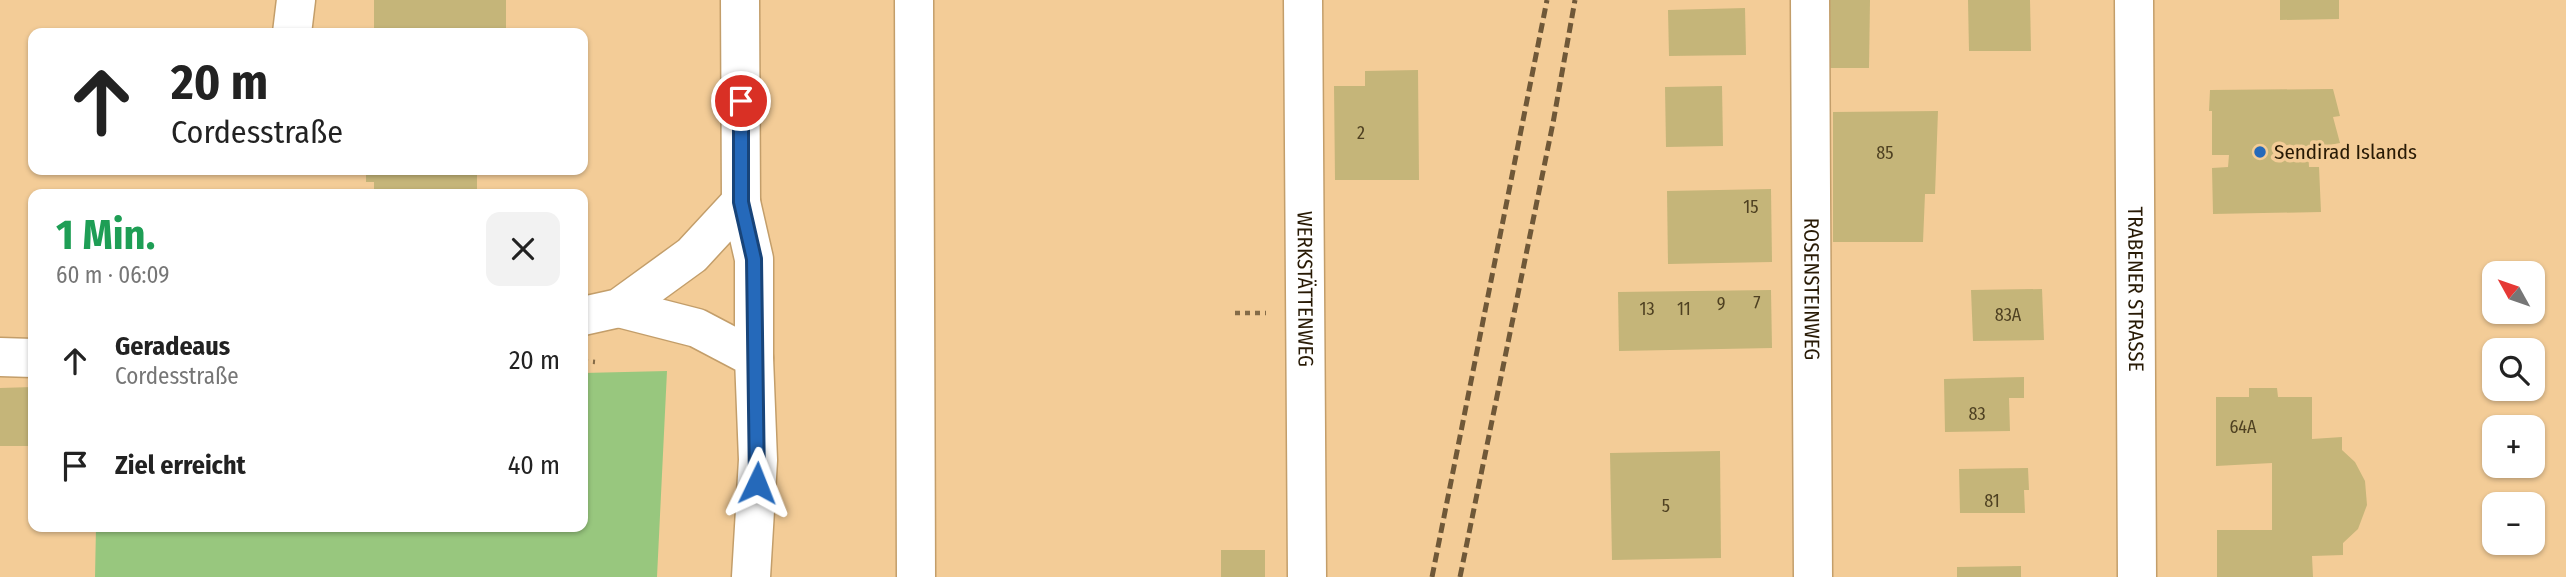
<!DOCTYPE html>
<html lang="de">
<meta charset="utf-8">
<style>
body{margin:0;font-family:"Fira Sans Condensed",sans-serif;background:#f2f2f2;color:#222;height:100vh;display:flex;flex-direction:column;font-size:26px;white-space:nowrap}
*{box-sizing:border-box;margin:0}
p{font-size:23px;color:#767676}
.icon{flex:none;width:38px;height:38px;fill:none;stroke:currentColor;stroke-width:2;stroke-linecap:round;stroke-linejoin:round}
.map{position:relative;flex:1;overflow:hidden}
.panel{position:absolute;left:28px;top:189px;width:560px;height:343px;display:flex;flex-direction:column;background:#fff;border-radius:14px;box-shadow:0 2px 5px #0004}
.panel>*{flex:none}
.hud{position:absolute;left:28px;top:28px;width:560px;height:147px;border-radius:14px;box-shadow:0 2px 5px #0004;background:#fff;color:#222;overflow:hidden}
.needle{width:46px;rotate:310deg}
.fabs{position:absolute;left:2482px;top:261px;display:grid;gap:14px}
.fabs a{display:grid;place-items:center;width:63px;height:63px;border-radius:14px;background:#fff;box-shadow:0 2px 5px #0004;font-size:35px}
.pin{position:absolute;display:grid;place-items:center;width:60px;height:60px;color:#fff;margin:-30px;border:4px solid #fff;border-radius:50%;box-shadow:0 2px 7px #0007}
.me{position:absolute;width:77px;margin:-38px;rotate:2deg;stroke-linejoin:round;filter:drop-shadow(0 0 5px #0008)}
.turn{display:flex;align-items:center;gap:24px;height:147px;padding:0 28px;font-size:32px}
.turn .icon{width:91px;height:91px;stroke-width:2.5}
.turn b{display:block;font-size:49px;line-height:60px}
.round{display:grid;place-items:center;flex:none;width:74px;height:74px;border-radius:14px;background:#f2f2f2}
.summary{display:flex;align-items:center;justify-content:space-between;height:119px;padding:0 28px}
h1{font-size:42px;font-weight:700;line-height:52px;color:#1e9e55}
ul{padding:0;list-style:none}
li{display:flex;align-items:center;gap:21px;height:105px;padding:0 28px}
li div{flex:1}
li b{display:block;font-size:26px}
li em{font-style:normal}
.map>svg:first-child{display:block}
.green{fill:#98c77e}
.building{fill:#c5b579}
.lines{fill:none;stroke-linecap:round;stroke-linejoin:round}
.minor-casing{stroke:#c39e6a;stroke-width:41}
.path{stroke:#846b47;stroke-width:4.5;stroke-dasharray:5 5;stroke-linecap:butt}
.minor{stroke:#fff;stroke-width:38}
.rail{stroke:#6f5838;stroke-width:5;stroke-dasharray:10 5;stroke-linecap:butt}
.route-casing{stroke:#184479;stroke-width:18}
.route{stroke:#2569ba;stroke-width:12}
.poi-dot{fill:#2569ba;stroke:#f3cc97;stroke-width:2.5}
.labels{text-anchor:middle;stroke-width:7;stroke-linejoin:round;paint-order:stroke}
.number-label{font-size:18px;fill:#4f4122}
.poi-label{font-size:21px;fill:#281a05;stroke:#f3cc97;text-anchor:start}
.street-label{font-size:21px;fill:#281a05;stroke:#f3cc97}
</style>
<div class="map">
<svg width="2566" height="577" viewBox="0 0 2566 577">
<rect width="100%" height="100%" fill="#f3cc97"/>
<path class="green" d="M667,371L657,577H95L96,527H583V373Z"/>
<g class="building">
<rect x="374" y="0" width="132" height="33"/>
<path d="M1830,0H1870L1869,68H1830Z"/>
<path d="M1968,0H2030L2031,51H1969Z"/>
<path d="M2280,0H2339V19L2280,20Z"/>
<path d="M1745,8L1746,55L1669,56L1668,10Z"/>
<path d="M1418,70L1419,180H1335L1334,86H1365V71Z"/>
<path d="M1722,86L1723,146L1666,147L1665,87Z"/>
<path d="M2333,89L2340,116L2333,117L2340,143L2308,149L2309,167H2319L2321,212L2213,214L2212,168L2228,167L2229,155H2212V111H2209L2210,90Z"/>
<path d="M1938,111L1935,194H1925L1923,242H1833V112Z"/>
<path d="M366,170H477V192L374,194V182H366Z"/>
<path d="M1771,189L1772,262L1668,264L1667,191Z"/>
<path d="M2042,289L2044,340L1973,341L1971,290Z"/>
<path d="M1771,290L1772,348L1619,351L1618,292Z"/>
<path d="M2024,377V398H2009L2010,431L1945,432L1944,379Z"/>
<path d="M33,387V446H0V388Z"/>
<path d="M2249,388H2277L2278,397H2312V439L2342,437V450L2355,462L2365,481L2367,505L2358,529L2343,543V555L2312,556L2313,577H2217V530H2272V463L2216,466V397H2249Z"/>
<path d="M1720,451L1721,558L1612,560L1610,453Z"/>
<path d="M2028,468L2029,490H2024L2025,513H1960L1959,469Z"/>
<rect x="1221" y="550" width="44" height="27"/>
<path d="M2021,566V577H1957V567Z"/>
</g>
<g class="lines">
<defs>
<g id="minor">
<path d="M740,0L741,202"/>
<path d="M914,0L916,577"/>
<path id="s1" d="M1303,0L1307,577"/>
<path id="s2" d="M1810,0L1813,577"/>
<path id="s3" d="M2134,0L2137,577"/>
<path d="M292,33L296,0"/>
<path d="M619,308L697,328L754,358L758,460L751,577"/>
<path d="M583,316L619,308L692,255L741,202L754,259V358"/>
<path d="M0,357L33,358"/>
</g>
</defs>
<use href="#minor" class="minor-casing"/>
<g class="path">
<path d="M1235,313H1266"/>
<path d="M583,361L595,362"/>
</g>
<use href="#minor" class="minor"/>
<g class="rail">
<path d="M1432,577L1547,0"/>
<path d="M1460,577L1553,123L1575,0"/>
</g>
</g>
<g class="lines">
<defs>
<path id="route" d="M741,101V202L754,259L757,483"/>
</defs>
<use href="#route" class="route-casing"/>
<use href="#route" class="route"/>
</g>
<circle class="poi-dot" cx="2260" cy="152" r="7"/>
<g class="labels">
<g class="number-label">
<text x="1361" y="139">2</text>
<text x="1885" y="159">85</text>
<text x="1751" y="213">15</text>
<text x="1757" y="309">7</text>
<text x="1721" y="310">9</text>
<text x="1647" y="315">13</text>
<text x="1684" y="315">11</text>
<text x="2008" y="321">83A</text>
<text x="1977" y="420">83</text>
<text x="2243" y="433">64A</text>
<text x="1992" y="507">81</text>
<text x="1666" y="512">5</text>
</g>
<g class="poi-label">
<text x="2274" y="159">Sendirad Islands</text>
</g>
<g class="street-label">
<text dy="7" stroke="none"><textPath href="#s1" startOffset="289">WERKSTÄTTENWEG</textPath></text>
<text dy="7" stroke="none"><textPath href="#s2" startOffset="289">ROSENSTEINWEG</textPath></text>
<text dy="7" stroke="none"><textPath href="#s3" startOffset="289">TRABENER STRASSE</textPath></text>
</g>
</g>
</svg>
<div class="fabs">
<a><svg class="needle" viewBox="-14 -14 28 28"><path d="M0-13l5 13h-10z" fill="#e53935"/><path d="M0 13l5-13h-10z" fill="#767676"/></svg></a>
<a><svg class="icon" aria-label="search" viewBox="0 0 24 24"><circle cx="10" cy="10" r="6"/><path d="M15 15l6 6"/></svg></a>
<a>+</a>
<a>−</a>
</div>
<div class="pin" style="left:741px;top:101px;background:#d93025"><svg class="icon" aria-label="arrive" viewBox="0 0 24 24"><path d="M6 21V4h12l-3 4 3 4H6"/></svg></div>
<svg class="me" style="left:757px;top:483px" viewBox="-20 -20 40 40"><path d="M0-17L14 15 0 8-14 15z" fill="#2569ba" stroke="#fff" stroke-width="4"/></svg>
<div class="hud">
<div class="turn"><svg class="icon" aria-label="ahead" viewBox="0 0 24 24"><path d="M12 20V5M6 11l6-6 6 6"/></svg><div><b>20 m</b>Cordesstraße</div></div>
</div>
<section class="panel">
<div class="summary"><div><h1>1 Min.</h1><p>60 m · 06:09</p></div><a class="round"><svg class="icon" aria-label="close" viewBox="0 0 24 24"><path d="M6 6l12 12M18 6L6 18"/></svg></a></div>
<ul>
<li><svg class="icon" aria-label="ahead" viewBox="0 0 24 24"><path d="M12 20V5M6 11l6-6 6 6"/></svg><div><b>Geradeaus</b><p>Cordesstraße</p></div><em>20 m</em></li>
<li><svg class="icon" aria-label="arrive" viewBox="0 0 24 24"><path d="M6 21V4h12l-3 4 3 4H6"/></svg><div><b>Ziel erreicht</b></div><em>40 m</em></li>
</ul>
</section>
</div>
